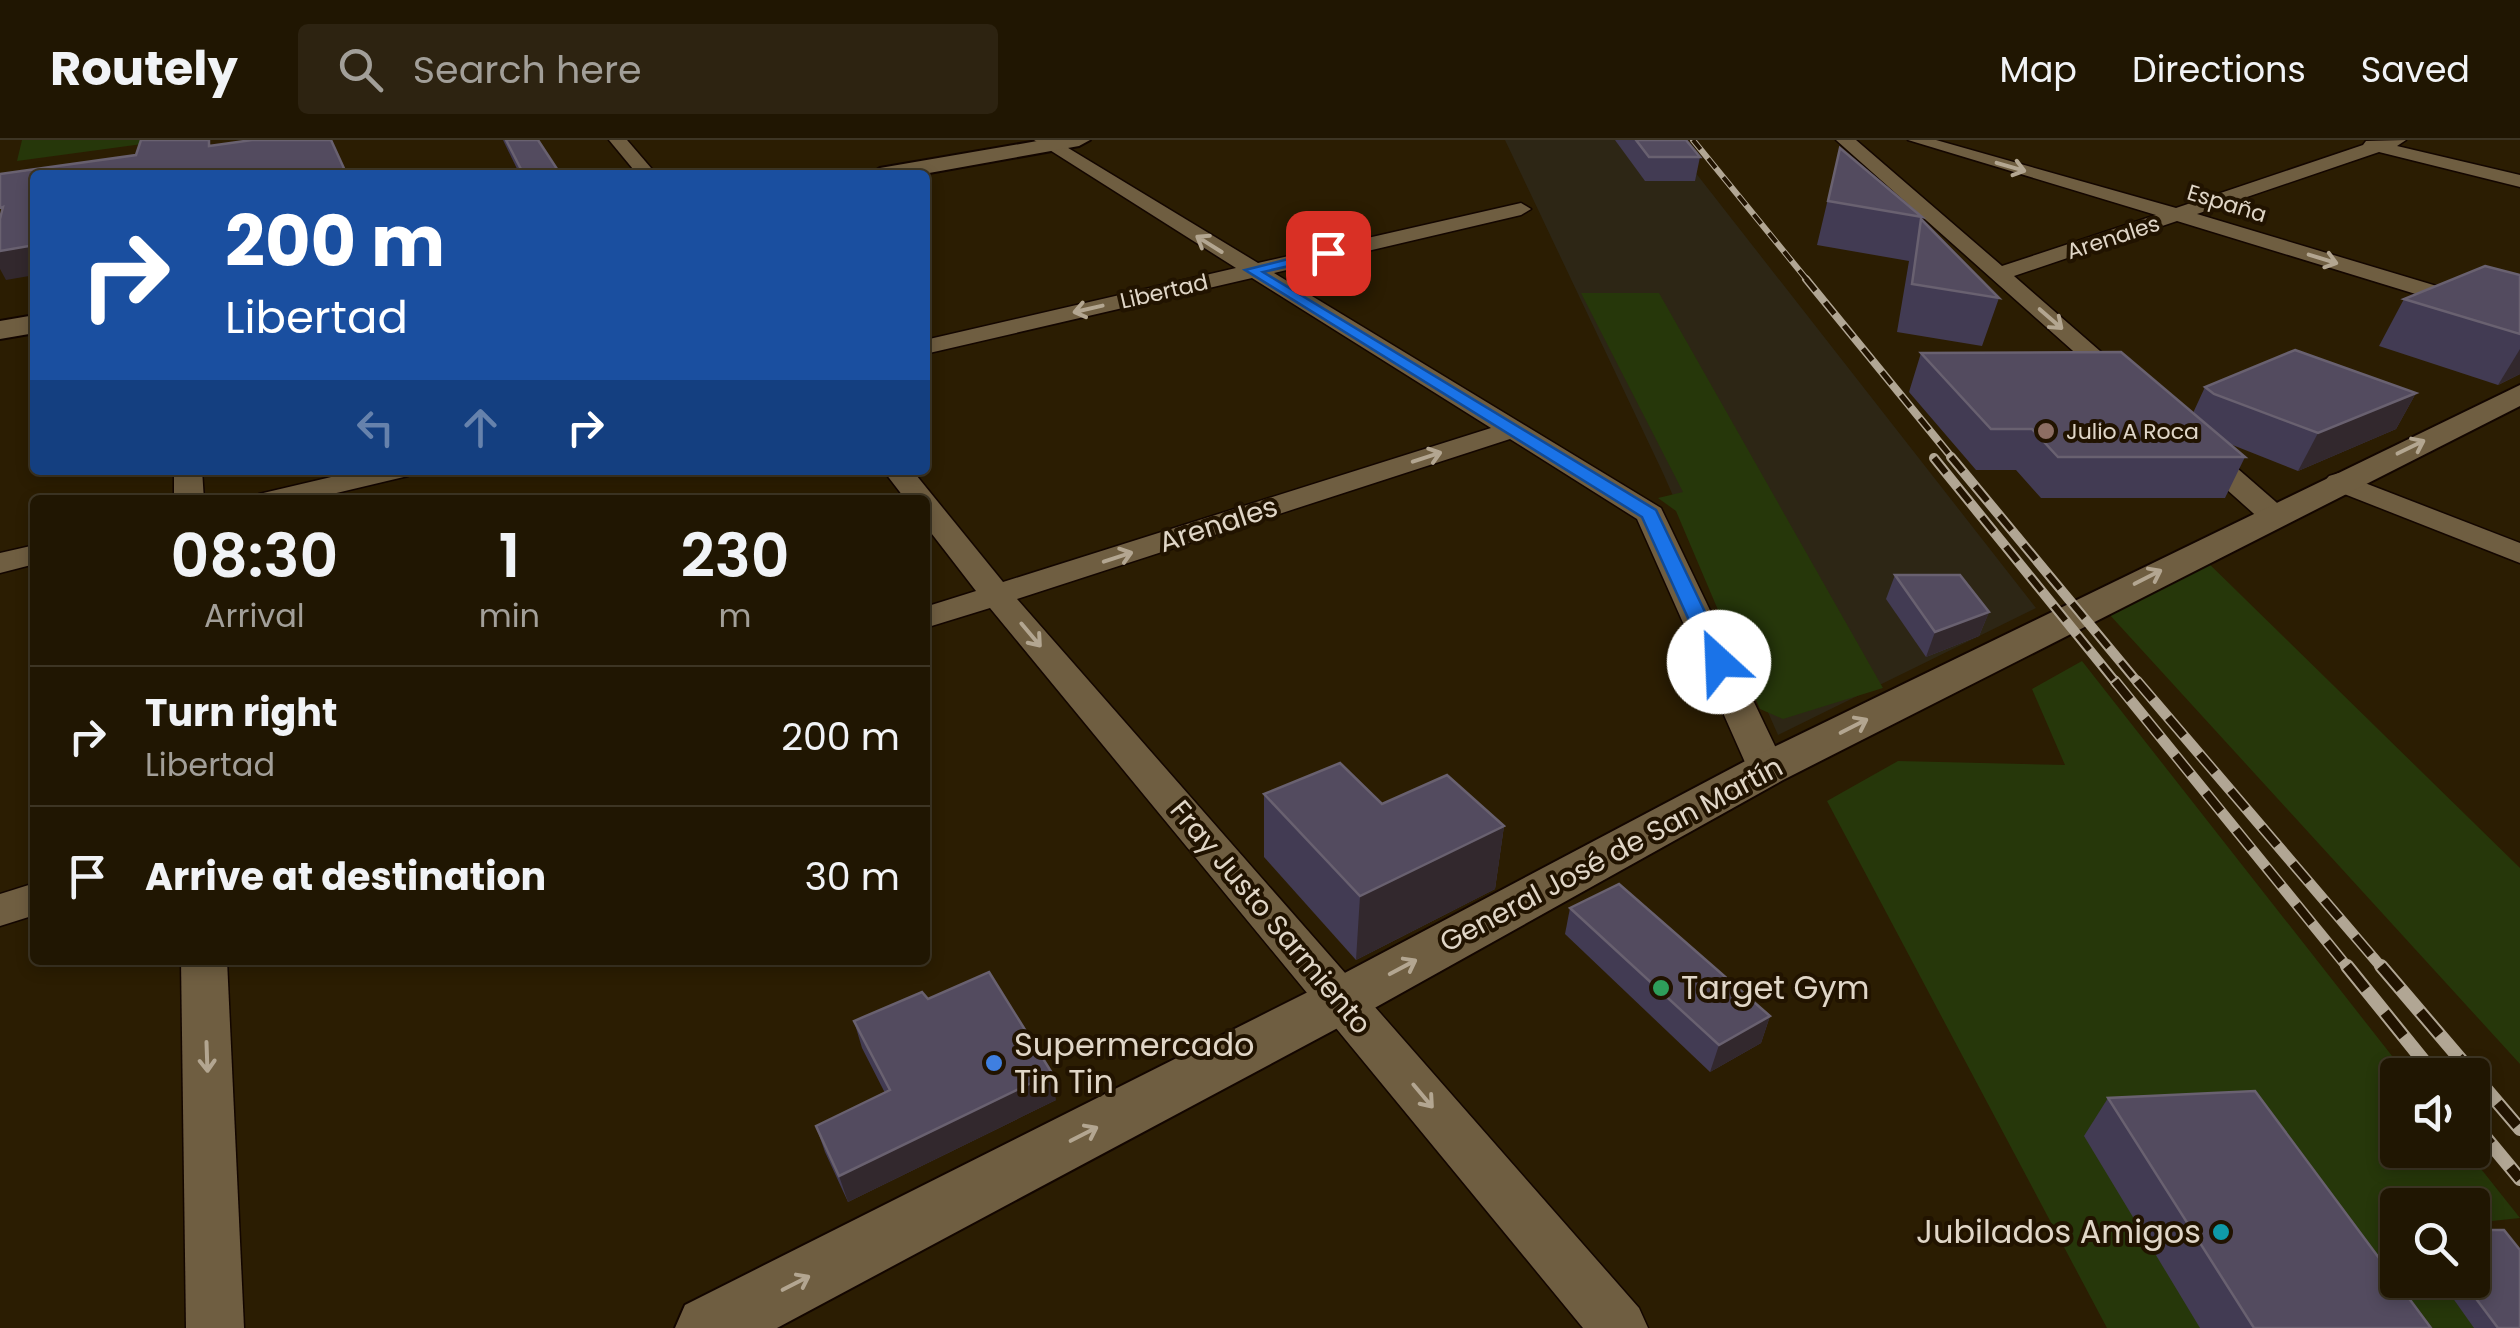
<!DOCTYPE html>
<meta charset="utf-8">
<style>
body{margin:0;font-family:Poppins,sans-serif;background:#2d2311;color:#f1f3f6;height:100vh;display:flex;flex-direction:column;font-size:38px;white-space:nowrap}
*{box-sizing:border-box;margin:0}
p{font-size:32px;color:#a29f99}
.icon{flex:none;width:55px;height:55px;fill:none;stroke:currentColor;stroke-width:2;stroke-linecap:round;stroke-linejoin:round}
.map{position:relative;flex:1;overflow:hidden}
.drawer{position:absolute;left:30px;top:355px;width:900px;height:470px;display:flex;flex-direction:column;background:#201602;border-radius:10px;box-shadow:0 5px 15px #0003,0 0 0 2px #3d3524}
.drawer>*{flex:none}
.hud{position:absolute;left:30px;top:30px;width:900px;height:305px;border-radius:10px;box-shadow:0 5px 15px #0003,0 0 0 2px #3d3524;background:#1a4fa0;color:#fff;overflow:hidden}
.fabs{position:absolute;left:2380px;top:918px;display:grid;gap:20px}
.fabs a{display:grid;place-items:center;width:110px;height:110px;border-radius:10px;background:#201602;box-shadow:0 5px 15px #0003,0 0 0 2px #3d3524;font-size:50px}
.pin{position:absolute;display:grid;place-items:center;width:85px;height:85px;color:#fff;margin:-42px;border-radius:20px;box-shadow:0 5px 15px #0006}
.me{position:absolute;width:110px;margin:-55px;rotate:335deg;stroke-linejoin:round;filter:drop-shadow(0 0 8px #0008)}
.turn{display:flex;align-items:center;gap:35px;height:210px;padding:0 30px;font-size:45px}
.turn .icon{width:130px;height:130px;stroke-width:2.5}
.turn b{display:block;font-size:70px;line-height:85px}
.lanes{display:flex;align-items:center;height:95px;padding:0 30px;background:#0003;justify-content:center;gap:50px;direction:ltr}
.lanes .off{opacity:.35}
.eta{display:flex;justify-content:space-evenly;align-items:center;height:170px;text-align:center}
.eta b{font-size:60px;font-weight:600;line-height:70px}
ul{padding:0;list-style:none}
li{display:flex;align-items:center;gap:30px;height:140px;padding:0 30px;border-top:2px solid #3d3524}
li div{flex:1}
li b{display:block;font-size:38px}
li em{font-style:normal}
header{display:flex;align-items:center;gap:60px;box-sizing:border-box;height:140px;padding:0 50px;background:#201602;border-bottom:2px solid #3d3524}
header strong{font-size:48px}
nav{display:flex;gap:55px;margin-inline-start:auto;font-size:35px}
.search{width:700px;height:90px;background:#2d2311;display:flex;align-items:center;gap:25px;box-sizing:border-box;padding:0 35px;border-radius:10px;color:#a29f99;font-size:38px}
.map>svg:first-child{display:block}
.commercial{fill:#2d2615}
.green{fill:#26370a}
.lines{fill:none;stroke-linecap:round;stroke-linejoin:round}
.minor-casing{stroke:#130600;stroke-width:3}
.tertiary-casing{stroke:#130600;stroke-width:4}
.minor{fill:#6f5e41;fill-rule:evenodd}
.tertiary{fill:#6f5e41;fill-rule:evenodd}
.rail-far4-casing{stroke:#b1a694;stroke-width:6}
.rail-far3-casing{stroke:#b1a694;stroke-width:8}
.rail-far2-casing{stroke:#b1a694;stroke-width:10}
.rail-far1-casing{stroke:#b1a694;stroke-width:11}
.rail-casing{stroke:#b1a694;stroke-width:14}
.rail-far4{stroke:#211300;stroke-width:4;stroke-dasharray:12;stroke-linecap:butt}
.rail-far3{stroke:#211300;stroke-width:5;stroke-dasharray:15;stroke-linecap:butt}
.rail-far2{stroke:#211300;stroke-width:6;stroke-dasharray:19;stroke-linecap:butt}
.rail-far1{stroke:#211300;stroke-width:8;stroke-dasharray:24;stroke-linecap:butt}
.rail{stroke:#211300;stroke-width:10;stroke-dasharray:30;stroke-linecap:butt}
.wall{fill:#423b53}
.shaded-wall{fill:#32282d}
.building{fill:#534b5f;stroke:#696170;stroke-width:2.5}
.oneway{stroke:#b3a691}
.route{fill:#1a73e8;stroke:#114b97;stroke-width:2.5}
.education-dot{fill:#8d6e63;stroke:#211300;stroke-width:4}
.leisure-dot{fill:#2e9e5b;stroke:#211300;stroke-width:4}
.shop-dot{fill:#3f7fe0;stroke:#211300;stroke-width:4}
.culture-dot{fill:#0f9aa8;stroke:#211300;stroke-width:4}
.labels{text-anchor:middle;stroke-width:8;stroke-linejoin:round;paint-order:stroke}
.far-street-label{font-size:22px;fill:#e0d6c7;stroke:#211300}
.far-poi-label{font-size:22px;fill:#e0d6c7;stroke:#211300;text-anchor:start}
.street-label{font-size:28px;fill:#e0d6c7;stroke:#211300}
.near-poi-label{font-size:32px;fill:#e0d6c7;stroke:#211300;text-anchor:start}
</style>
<header>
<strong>Routely</strong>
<div class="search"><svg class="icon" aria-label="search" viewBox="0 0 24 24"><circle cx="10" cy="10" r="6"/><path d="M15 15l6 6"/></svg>Search here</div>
<nav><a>Map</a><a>Directions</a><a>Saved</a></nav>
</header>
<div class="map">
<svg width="2520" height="1188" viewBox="0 0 2520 1188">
<rect width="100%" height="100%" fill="#2b1d02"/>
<path class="commercial" d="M1505,0H1670L2036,468L1778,595L1663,333Z"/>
<g class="green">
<path d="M22,0H172L17,21Z"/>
<path d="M1581,153H1659L1883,548L1783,579L1760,569L1676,371L1658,358L1683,352Z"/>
<path d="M2197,412L2520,728V924L2098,462Z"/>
<path d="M2082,521L2407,935H2398V1010H2466L2520,1078L2473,1083L2472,1065H2398V1140H2440L2475,1188H2107L1827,661L1898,621L2065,625L2032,549Z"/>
</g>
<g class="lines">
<defs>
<g id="minor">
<path d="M609,0H627L657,35H638Z"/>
<path d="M1034,0H1055L1258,123L1521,63L1531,69L1521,75L1274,133L1661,368L1786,629L1781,638L1767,642L1753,638L1748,629L1637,379L1510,299L1017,459L1639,1168L1648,1188H1583L990,468L925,488V467L976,451L925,385V360H906L883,330H912L1003,442L1491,288L1252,138L925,214V200L1236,128Z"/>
<path d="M1836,0H1856L2002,126L2156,75L1908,0H1936L2176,68L2363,5L2366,1L2406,0L2397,6L2520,35V47L2379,12L2197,74L2520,171V186L2177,81L2014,136L2139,245L2126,253L2117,250Z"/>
<path d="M2197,300L2207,302L2284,369L2288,375L2284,381H2262L2187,314L2183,308Z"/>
<path d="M174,330H202L204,360H174Z"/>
<path d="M361,330H412L408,336L307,360H254L259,354Z"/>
<path d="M2339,333L2520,403V423L2329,348L2324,342L2329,336Z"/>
<path d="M35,405V424L0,433V413Z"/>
<path d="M35,743V775L0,786V754Z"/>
<path d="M181,820H227L244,1188H186Z"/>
</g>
<g id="tertiary">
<path d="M1043,0H1090L1079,6L918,35H869L880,28Z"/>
<path d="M35,175V193L0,199V181Z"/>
<path d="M2520,245V266L1783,640L1362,875L777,1188H675L685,1165L1322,845L1751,618Z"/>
</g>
</defs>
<use href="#minor" class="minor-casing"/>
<use href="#tertiary" class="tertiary-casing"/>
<use href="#minor" class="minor"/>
<use href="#tertiary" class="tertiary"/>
<defs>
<path id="rail-far4" d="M1693,0L1808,141"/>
<path id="rail-far3" d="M1806,139L1953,319"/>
<g id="rail-far2">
<path d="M1951,317L2139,544"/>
<path d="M1934,318L2117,544"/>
</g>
<g id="rail-far1">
<path d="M2115,541L2349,829"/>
<path d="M2137,541L2383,829"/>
</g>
<g id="rail">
<path d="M2347,826L2435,935"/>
<path d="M2381,826L2520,989"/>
<path d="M2472,981L2520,1039"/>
</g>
</defs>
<use href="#rail-far4" class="rail-far4-casing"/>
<use href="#rail-far3" class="rail-far3-casing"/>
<use href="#rail-far2" class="rail-far2-casing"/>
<use href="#rail-far1" class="rail-far1-casing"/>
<use href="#rail" class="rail-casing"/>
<use href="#rail-far4" class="rail-far4"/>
<use href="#rail-far3" class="rail-far3"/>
<use href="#rail-far2" class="rail-far2"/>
<use href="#rail-far1" class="rail-far1"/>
<use href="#rail" class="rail"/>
</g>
<g class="wall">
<path d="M503,0H538L561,35H520Z"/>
<path d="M1615,0H1686L1700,17L1695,41H1645Z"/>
<path d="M1840,8L1922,77V79L1999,158L1982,206L1897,192L1909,121L1817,105Z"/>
<path d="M2520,135V234L2498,245L2379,206L2404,159Z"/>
<path d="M1921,213L2193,273L2205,247L2416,253L2396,289L2298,331L2230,304L2245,317L2225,358H2041L2016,330H1976L1909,252Z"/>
<path d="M1895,435L1989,472L1979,496L1926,517L1886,459Z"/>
<path d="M1264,654L1504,686L1495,749L1356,820L1264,717Z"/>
<path d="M1570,768L1770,876L1761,903L1710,932L1565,794Z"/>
<path d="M928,859L1056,960L848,1062L825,1012L816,986L885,953L862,908L854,881Z"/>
<path d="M2108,958L2431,1188H2200L2084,996Z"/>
<path d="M2440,1140H2472L2520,1188H2474Z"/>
</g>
<g class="shaded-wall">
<path d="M35,105V135L6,140L0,129V111Z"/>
<path d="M2520,209V234L2498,245Z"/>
<path d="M2416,253L2396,289L2298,331L2318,293Z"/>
<path d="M1989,472L1979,496L1926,517L1935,492Z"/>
<path d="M1504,686L1495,749L1356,820L1360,756Z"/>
<path d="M1770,876L1761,903L1710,932L1719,905Z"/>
<path d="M1052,933L1056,960L848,1062L839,1036Z"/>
</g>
<g class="building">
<path d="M141,0H209V6L252,0H331L347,35H35V105L0,111V79L3,67L0,68V34L136,15Z"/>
<path d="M506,0H538L561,35H524Z"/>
<path d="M1636,0H1686L1700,17H1649Z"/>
<path d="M1840,8L1922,77L1828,61Z"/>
<path d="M1921,79L1999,158L1912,144Z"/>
<path d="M2485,126L2520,135V194L2404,159Z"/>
<path d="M2295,210L2416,253L2318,293L2214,254L2205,247Z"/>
<path d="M2121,212L2245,317H2058L2032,289H1991L1921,213Z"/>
<path d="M1895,435H1960L1989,472L1935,492Z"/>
<path d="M1340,623L1382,664L1447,635L1504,686L1360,756L1264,654Z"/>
<path d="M1619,744L1770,876L1719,905L1570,768Z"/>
<path d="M989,832L1052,933L839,1036L816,986L890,950L854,881L922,852L928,859Z"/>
<path d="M2255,951L2431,1188H2254L2108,958Z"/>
<path d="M2472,1090H2504L2520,1110V1188H2498L2462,1140H2472Z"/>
</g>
<defs><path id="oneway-shaft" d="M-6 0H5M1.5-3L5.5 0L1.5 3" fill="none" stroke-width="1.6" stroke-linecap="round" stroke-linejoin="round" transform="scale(2.5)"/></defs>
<g class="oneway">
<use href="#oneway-shaft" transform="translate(2011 27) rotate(16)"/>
<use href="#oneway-shaft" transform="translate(1209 104) rotate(-148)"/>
<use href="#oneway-shaft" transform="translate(2323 119) rotate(17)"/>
<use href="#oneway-shaft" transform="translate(1088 169) rotate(167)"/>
<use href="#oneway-shaft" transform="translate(2051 179) rotate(41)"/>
<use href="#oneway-shaft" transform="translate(2411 307) rotate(-26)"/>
<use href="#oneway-shaft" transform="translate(1427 317) rotate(-18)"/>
<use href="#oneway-shaft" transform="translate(1118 417) rotate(-18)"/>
<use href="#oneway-shaft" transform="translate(2148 437) rotate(-27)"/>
<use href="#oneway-shaft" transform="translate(1031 495) rotate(50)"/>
<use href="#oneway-shaft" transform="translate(1854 586) rotate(-27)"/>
<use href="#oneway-shaft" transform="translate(1403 827) rotate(-28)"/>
<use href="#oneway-shaft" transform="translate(207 917) rotate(88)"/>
<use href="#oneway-shaft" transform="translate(1423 956) rotate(50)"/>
<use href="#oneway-shaft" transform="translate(1084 994) rotate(-27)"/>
<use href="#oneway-shaft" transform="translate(796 1143) rotate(-27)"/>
</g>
<path class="route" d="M1328,109L1333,110V116L1263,132L1656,370L1729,522L1726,526H1711L1708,522L1642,377L1245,130Z"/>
<circle class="education-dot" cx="2046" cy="291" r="10"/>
<circle class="leisure-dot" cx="1661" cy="848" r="10"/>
<circle class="shop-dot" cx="994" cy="923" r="10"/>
<circle class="culture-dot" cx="2221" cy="1092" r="10"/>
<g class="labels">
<g class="far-street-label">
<text transform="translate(2227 63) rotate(17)" y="8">España</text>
<text transform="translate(2113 97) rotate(-18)" y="8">Arenales</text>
<text transform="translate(1164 151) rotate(-13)" y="8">Libertad</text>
</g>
<g class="far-poi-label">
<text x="2066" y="299">Julio A Roca</text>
</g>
<g class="street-label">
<text transform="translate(1218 384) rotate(-18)" y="10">Arenales</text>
<text transform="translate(1611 714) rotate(-28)" y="10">General José de San Martín</text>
<text transform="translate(1271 777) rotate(50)" y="10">Fray Justo Sarmiento</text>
</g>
<g class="near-poi-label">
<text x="1681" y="859">Target Gym</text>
<text x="1014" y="916">Supermercado<tspan x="1014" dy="37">Tin Tin</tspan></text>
<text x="2201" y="1103" text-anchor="end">Jubilados Amigos</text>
</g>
</g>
</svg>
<div class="fabs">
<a><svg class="icon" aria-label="sound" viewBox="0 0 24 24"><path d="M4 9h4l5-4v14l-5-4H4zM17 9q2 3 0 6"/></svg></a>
<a><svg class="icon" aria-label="search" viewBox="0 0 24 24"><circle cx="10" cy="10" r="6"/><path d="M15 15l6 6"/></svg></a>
</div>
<div class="pin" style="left:1328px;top:113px;background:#d93025"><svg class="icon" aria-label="arrive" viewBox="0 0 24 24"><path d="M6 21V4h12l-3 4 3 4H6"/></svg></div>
<svg class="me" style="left:1719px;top:522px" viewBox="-20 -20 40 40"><circle r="19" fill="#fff"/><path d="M0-13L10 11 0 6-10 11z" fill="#1a73e8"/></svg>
<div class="hud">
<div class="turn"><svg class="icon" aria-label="right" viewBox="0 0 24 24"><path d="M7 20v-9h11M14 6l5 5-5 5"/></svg><div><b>200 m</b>Libertad</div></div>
<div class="lanes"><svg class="icon off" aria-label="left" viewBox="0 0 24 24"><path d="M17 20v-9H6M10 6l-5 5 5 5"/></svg><svg class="icon off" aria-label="ahead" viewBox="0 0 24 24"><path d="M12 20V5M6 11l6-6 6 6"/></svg><svg class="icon" aria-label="right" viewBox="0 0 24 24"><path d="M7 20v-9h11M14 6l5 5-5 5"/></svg></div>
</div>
<section class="drawer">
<div class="eta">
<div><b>08:30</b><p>Arrival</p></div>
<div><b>1</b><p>min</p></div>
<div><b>230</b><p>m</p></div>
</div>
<ul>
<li><svg class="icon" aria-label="right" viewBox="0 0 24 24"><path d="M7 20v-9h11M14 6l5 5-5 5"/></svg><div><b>Turn right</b><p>Libertad</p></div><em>200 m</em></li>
<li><svg class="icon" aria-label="arrive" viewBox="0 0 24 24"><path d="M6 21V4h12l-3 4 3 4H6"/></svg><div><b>Arrive at destination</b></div><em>30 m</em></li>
</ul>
</section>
</div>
